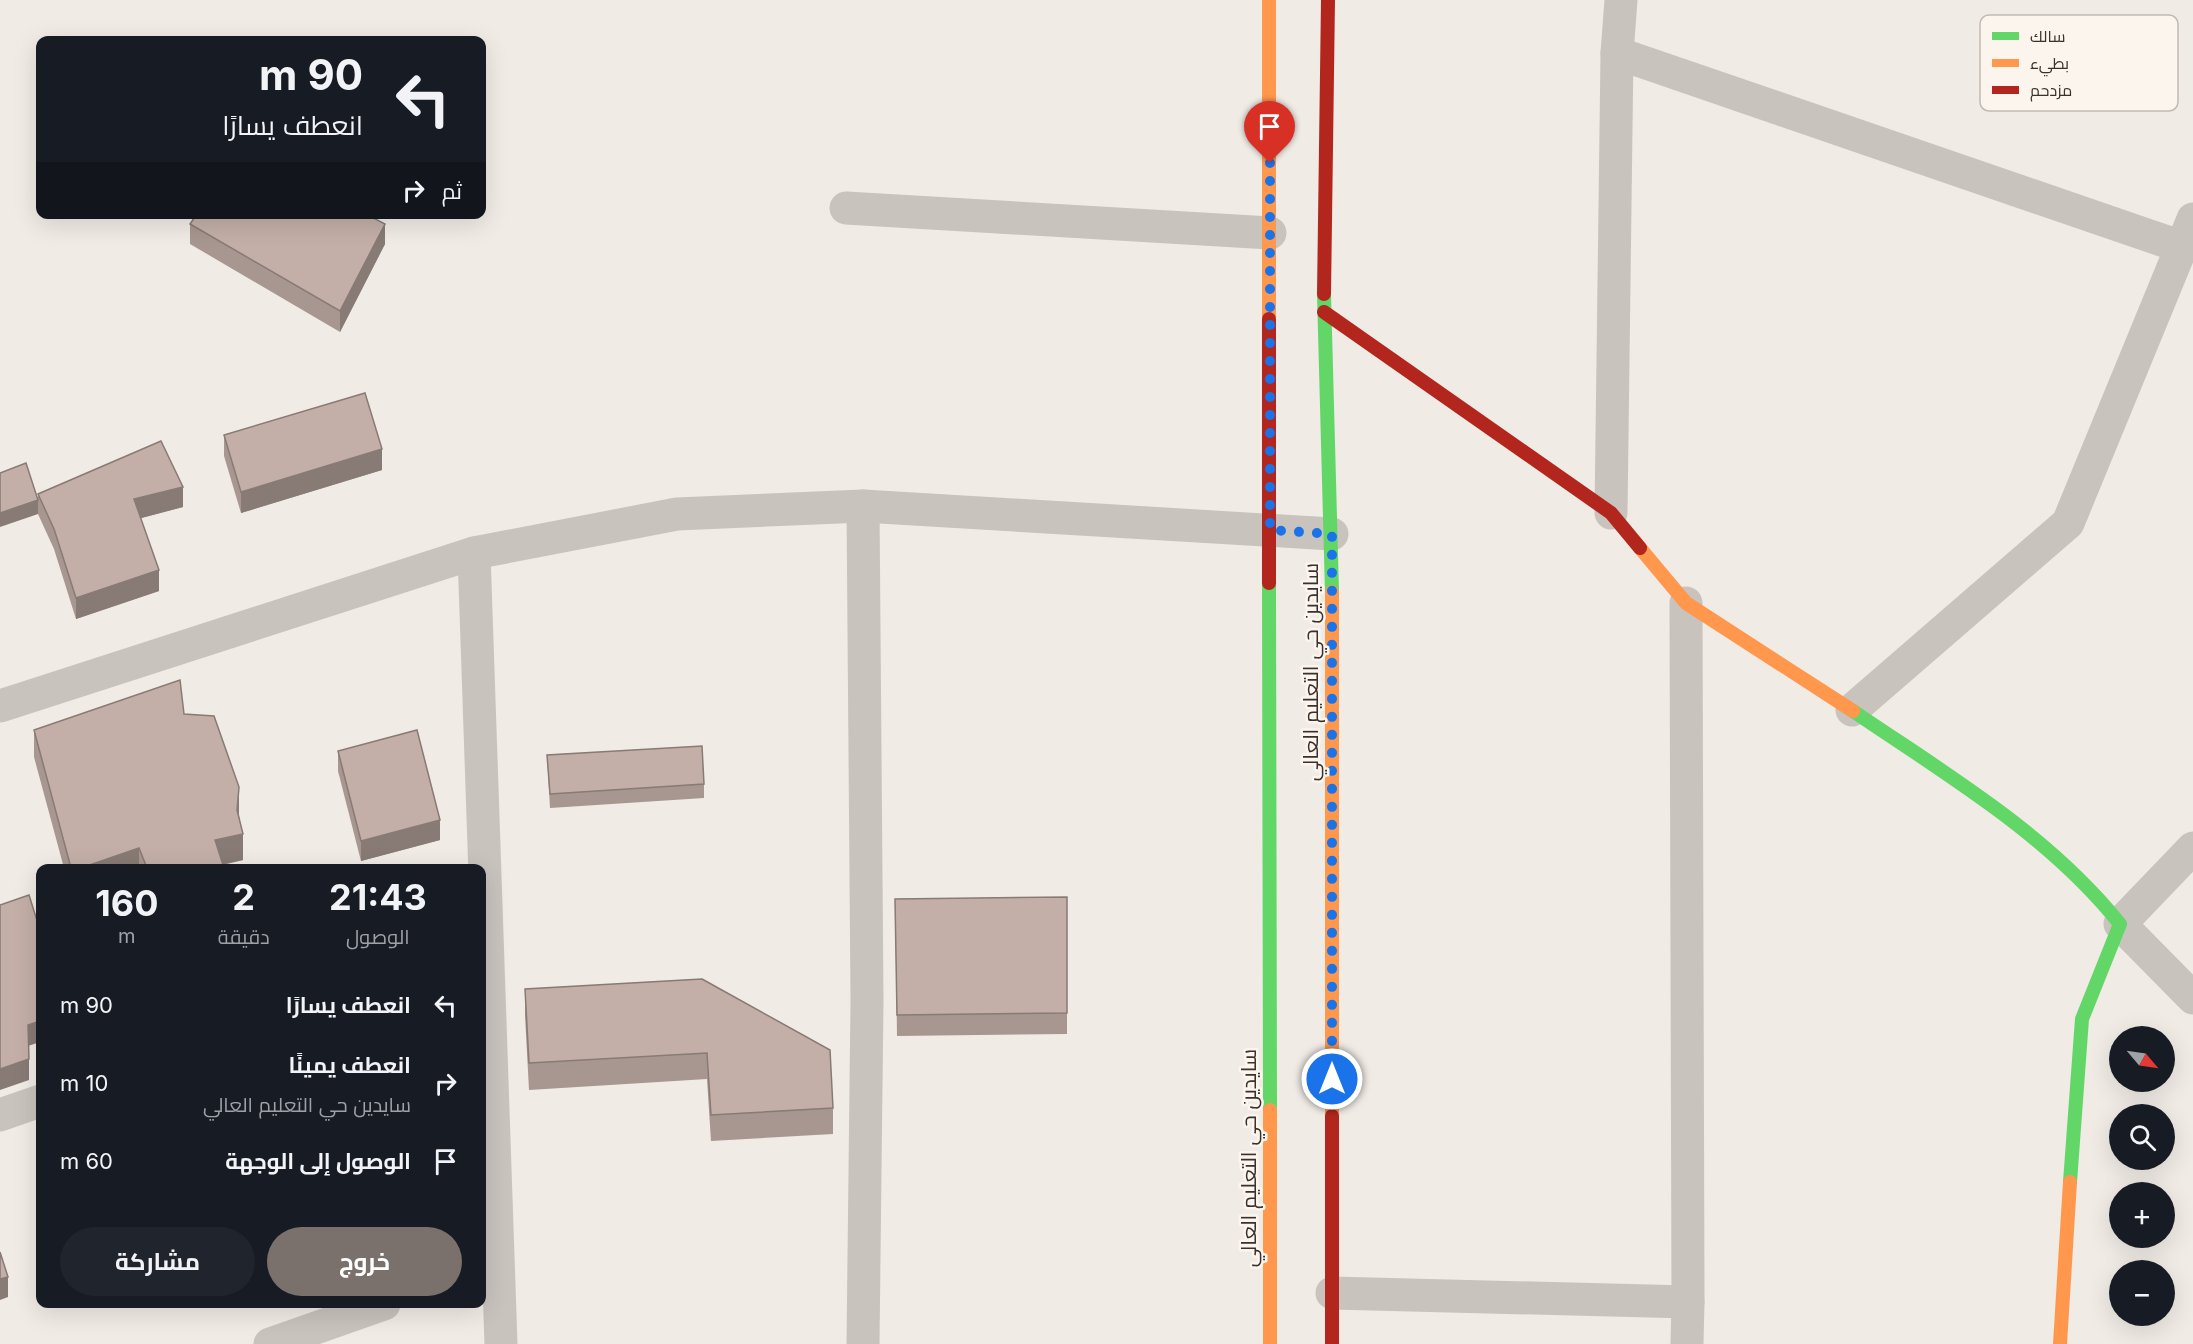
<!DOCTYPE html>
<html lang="ar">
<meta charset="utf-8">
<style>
body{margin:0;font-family:Inter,Cairo,sans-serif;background:#20242c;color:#f1f3f6;direction:rtl;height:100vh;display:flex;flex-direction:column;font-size:22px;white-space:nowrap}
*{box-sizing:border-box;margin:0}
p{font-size:20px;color:#9ea1a6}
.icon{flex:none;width:33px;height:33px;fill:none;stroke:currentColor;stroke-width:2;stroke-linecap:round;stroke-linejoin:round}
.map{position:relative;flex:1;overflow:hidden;direction:ltr}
.panel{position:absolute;left:36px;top:864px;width:450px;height:444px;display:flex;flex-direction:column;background:#171b24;border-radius:12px;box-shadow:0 6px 24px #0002;direction:rtl}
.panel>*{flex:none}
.banner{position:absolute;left:36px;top:36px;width:450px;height:183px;border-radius:12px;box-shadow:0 6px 24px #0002;direction:rtl;background:#171b24;color:#f1f3f6;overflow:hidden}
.needle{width:39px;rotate:119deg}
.controls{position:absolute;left:2109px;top:1026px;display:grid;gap:12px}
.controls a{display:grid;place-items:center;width:66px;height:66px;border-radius:50%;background:#171b24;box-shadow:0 6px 24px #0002;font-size:30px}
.pin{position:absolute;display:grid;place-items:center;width:51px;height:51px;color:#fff;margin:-62px -26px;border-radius:50% 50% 50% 0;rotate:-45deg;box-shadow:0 0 6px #0007}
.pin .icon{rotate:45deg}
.me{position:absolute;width:66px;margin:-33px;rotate:0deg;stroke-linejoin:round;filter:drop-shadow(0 0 4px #0008)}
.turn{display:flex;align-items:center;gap:21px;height:126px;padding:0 24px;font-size:27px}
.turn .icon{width:78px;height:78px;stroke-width:2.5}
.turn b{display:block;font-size:42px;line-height:51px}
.then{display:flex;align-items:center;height:57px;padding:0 24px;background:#0003;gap:12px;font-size:22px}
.eta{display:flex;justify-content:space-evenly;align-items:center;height:102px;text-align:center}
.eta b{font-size:36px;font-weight:700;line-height:42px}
.primary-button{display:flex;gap:12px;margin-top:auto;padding:12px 24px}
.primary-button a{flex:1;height:69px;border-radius:36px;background:#7a716c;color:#fff;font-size:24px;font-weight:700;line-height:69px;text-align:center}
.primary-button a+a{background:#20242c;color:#f1f3f6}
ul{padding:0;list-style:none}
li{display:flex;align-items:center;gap:18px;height:78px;padding:0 24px}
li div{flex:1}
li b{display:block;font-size:22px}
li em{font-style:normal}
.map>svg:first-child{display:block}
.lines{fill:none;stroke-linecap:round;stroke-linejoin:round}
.street{stroke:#c9c3be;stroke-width:33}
.fast{stroke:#63d668;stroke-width:14}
.slow{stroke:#ff974d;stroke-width:14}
.jam{stroke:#b3261e;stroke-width:14}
.wall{fill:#a89690}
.shaded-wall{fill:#887a75}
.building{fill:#c3afa7;stroke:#887a75;stroke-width:1.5}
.route{stroke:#1a73e8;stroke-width:10;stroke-dasharray:0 18}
.labels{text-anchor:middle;stroke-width:5;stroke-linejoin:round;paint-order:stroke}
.street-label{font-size:21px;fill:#3b302b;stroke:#fbf5ee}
.key{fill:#fbf5ee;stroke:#c1bab4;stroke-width:1.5}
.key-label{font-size:16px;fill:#3b302b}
</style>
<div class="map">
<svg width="2193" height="1344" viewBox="0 0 2193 1344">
<rect width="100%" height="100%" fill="#f0ebe5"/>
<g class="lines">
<g class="street">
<path d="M1617,53L2182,247"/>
<path d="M846,208L1270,233"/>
<path d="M863,506L867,1000L863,1344"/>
<path d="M1611,513L1617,53L1621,0"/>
<path d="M474,553L501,1344"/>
<path d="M1686,603L1688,1302L1687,1344"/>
<path d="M0,706L474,553L677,514L863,506L1332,534"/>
<path d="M1852,710L2068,523L2193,219"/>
<path d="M2193,848L2120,924L2193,998"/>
<path d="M0,1115L40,1101"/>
<path d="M1332,1293L1688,1302"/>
<path d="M270,1344L384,1304"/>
</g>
<g class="fast">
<path d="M1324,294L1332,592"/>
<path d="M1269,583L1270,1110"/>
<path d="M1853,711C1947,775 2048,834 2120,924L2082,1019L2070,1182"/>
</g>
<g class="slow">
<path d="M1269,0V319"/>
<path d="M1640,548L1686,603L1853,711"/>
<path d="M1332,592V1116"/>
<path d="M1270,1110V1344"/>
<path d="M2060,1344L2070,1182"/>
</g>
<g class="jam">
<path d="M1324,294L1328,0"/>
<path d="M1324,312L1611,513L1640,548"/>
<path d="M1269,319V583"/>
<path d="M1332,1116V1344"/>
</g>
</g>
<g class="wall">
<path d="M190,224L385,244L340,332L190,244Z"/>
<path d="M224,435L382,470L241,513L224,456Z"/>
<path d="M38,494L183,507L141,518L159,591L76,619L54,549L38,514Z"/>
<path d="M184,714L239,814L243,860L223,865L224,868H64L34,757V730Z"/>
<path d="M338,751L440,840L361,861L338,771Z"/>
<path d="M547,755L704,784V798L550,808Z"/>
<path d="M1067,897V1034L897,1036L895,899Z"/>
<path d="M702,979L833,1108V1134L711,1141L707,1079L529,1090L525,1016V989Z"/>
</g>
<g class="shaded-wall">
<path d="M385,224V244L340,332V311Z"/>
<path d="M382,449V470L241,513V492Z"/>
<path d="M183,487V507L134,520V499Z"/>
<path d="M38,500V514L0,527V513Z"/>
<path d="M159,570V591L76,619V598Z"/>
<path d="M239,787V814L237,835L243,834V860L215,866V840L237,810Z"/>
<path d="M440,820V840L361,861V841Z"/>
<path d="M139,848V868H81Z"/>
<path d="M40,1021V1042L28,1046V1025Z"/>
<path d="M29,1059V1080L0,1090V1069Z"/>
<path d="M8,1277V1297L0,1300V1279Z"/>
</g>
<g class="building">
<path d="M197,214H366L385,224L340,311L190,224Z"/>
<path d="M365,393L382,449L241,492L224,435Z"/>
<path d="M161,441L183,487L134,499L159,570L76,598L54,529L38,494Z"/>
<path d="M26,463L38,500L0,513V473Z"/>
<path d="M180,680L184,714L214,716L239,787L237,810L243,834L215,840L224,868H147L139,848L81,868H71L34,730Z"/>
<path d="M417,730L440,820L361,841L338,751Z"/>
<path d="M702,746L704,784L550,794L547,755Z"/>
<path d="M29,895L40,930V1021L28,1025L29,1059L0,1069V905Z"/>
<path d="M1067,897V1013L897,1015L895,899Z"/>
<path d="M702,979L830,1050L833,1108L711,1115L707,1053L529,1063L525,989Z"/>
<path d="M0,1252L8,1277L0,1279Z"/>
</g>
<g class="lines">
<path class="route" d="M1270,163V530L1332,534V1079"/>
</g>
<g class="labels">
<g class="street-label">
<text transform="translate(1311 672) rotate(-90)" y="7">سايدين حي التعليم العالي</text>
<text transform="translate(1249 1158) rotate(-90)" y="7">سايدين حي التعليم العالي</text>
</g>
</g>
<rect x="1980" y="15" width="198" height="96" rx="9" class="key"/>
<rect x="1992" y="32" width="27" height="8" fill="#63d668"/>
<rect x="1992" y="59" width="27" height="8" fill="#ff974d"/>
<rect x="1992" y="86" width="27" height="8" fill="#b3261e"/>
<g class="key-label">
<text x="2030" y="42">سالك</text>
<text x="2030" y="69">بطيء</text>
<text x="2030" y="96">مزدحم</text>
</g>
</svg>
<div class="controls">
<a><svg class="needle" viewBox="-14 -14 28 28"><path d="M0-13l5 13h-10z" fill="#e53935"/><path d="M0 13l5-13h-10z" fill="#9ea1a6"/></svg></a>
<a><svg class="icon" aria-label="search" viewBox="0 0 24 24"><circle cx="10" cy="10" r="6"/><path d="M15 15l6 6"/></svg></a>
<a>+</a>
<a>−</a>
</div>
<div class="pin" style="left:1270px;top:163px;background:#d93025"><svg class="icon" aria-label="arrive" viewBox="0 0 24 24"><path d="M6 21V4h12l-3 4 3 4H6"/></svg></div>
<svg class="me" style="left:1332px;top:1079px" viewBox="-20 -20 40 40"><circle r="17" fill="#1a73e8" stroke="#fff" stroke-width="3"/><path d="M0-11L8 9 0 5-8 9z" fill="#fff"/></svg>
<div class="banner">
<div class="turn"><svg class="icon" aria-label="left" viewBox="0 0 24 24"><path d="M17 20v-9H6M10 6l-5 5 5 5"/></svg><div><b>90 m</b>انعطف يسارًا</div></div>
<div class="then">ثم<svg class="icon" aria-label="right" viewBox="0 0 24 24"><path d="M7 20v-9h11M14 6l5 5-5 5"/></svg></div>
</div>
<section class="panel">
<div class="eta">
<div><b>21:43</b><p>الوصول</p></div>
<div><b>2</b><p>دقيقة</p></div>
<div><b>160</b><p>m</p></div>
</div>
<ul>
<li><svg class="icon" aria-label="left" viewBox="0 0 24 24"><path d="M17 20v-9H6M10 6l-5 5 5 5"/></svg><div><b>انعطف يسارًا</b></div><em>90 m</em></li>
<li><svg class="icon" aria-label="right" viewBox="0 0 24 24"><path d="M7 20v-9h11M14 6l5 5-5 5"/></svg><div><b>انعطف يمينًا</b><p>سايدين حي التعليم العالي</p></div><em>10 m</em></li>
<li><svg class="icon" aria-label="arrive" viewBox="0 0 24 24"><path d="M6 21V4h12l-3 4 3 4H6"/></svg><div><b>الوصول إلى الوجهة</b></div><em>60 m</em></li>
</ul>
<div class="primary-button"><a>خروج</a><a>مشاركة</a></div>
</section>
</div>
